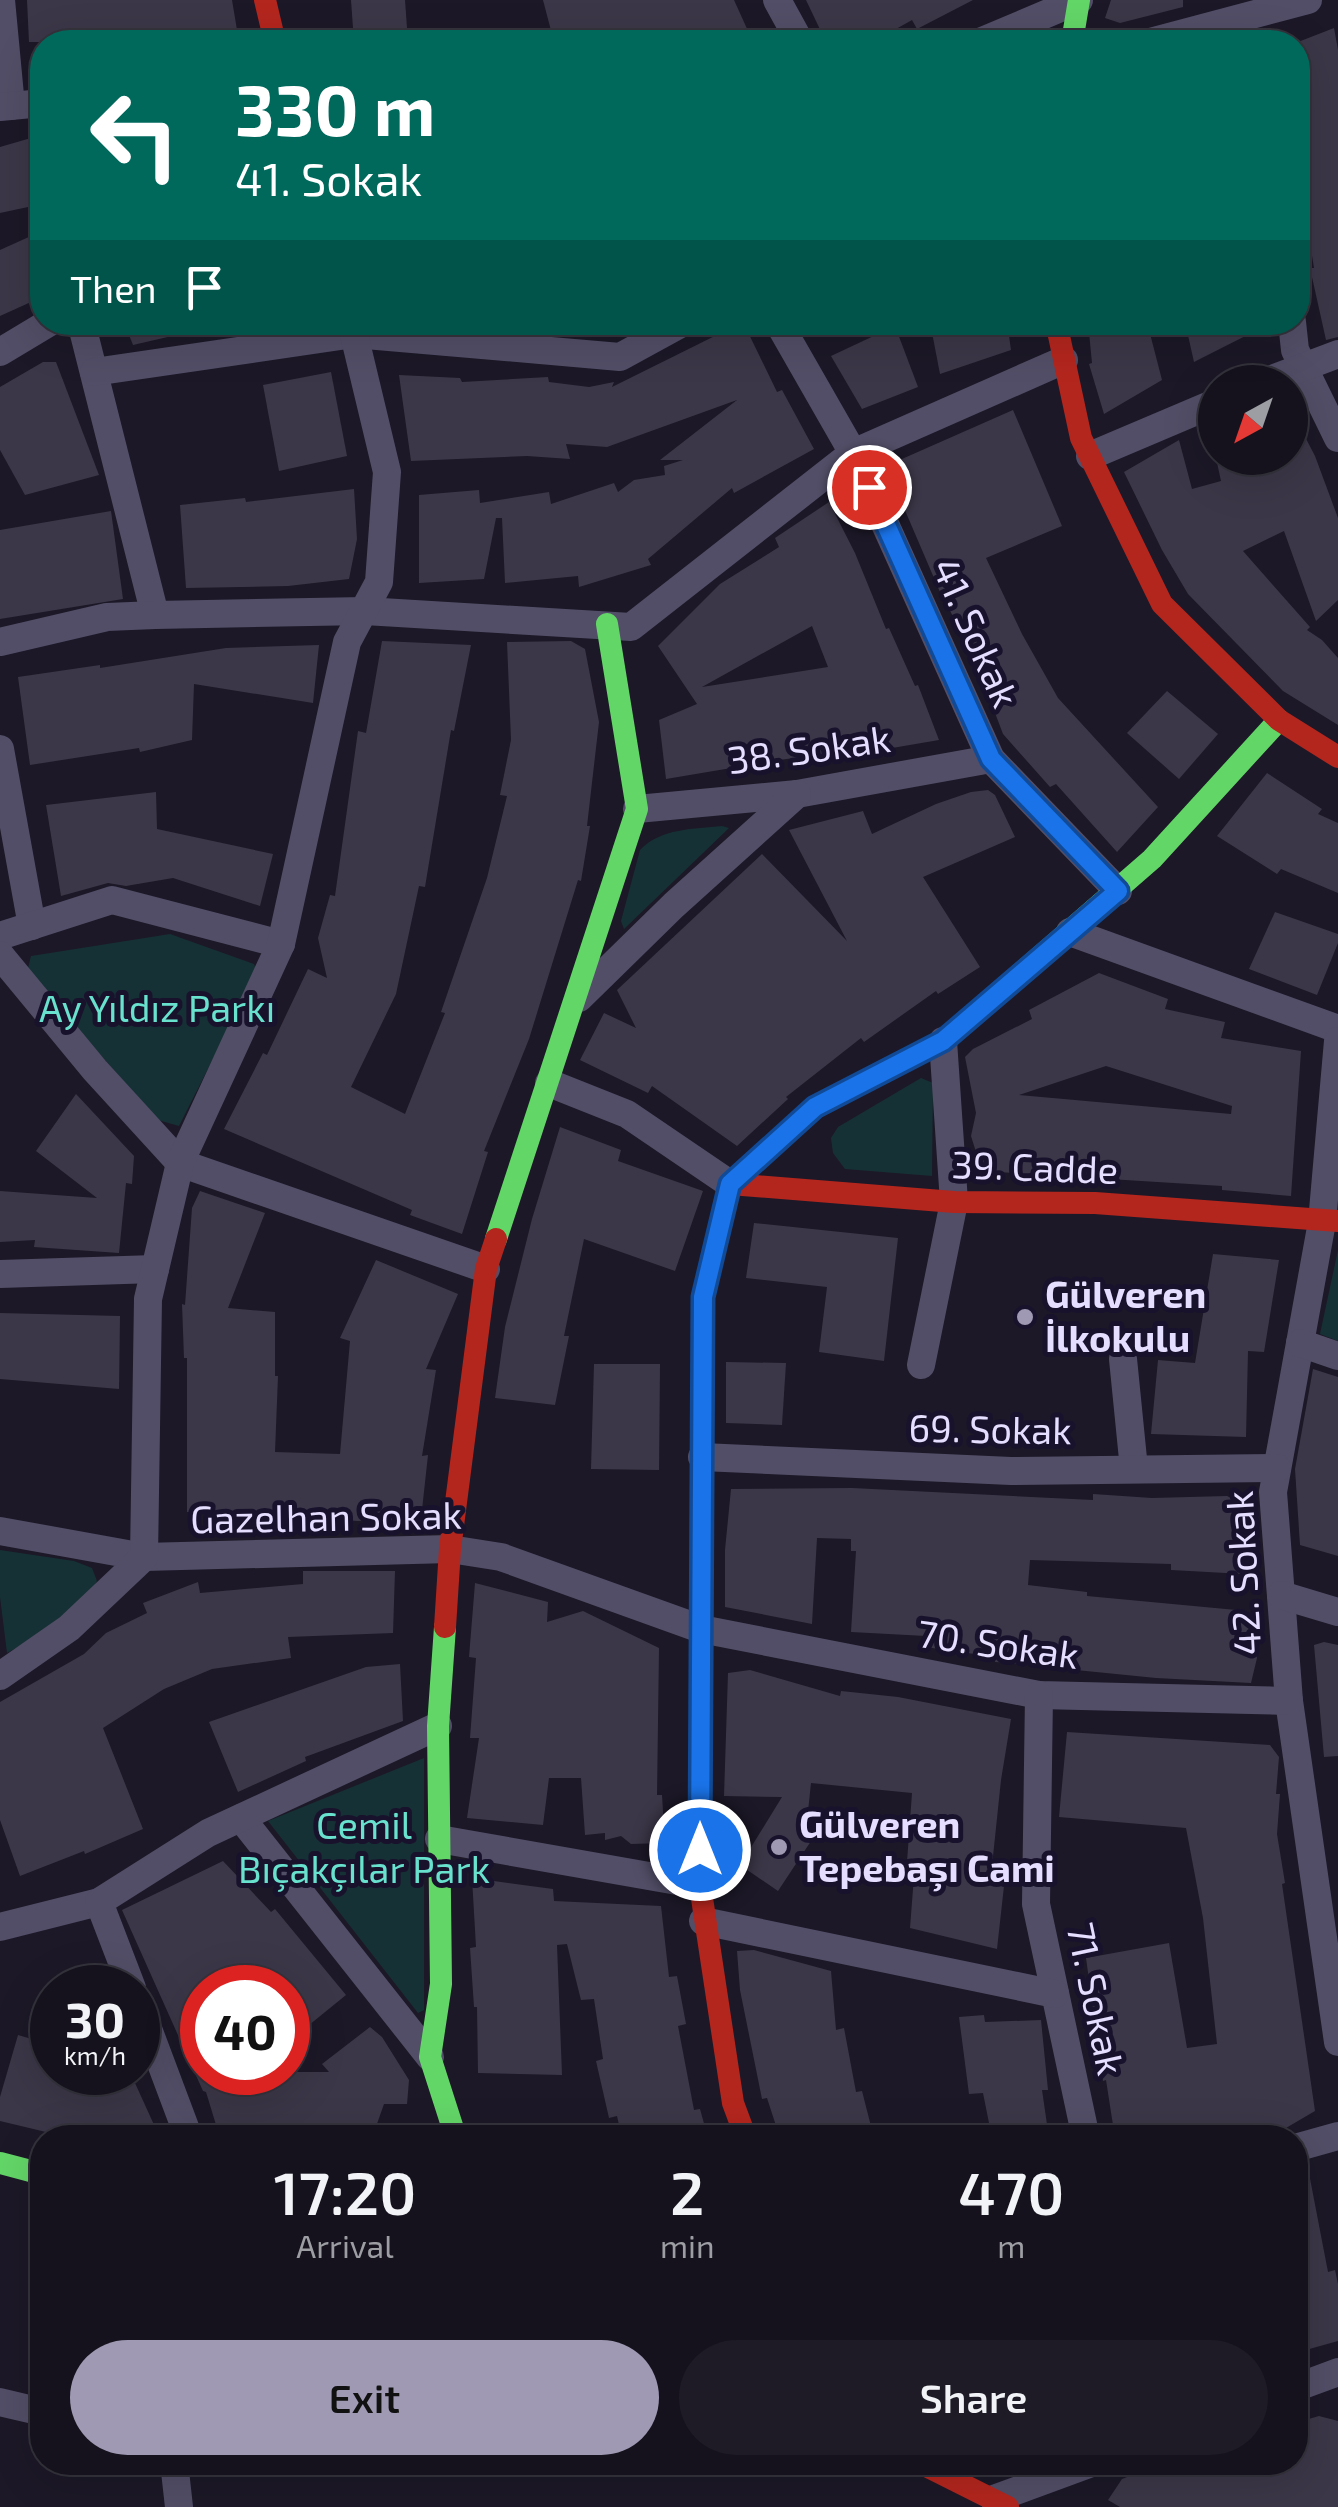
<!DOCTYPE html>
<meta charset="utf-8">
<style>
body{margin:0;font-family:"Exo 2",sans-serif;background:#1e1b26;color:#f1f3f6;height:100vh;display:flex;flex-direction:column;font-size:38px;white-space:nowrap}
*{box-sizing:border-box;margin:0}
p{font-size:32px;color:#9d9ea4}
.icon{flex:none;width:55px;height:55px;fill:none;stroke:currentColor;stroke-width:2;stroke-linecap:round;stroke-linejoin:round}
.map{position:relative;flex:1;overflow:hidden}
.panel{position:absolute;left:30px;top:2125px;width:1278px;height:350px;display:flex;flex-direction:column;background:#15121d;border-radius:40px;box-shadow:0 10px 40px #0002,0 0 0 2px #34323b}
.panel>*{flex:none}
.banner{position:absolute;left:30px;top:30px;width:1280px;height:305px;border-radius:40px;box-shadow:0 10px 40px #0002,0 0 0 2px #34323b;background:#00695c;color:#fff;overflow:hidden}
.needle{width:65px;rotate:220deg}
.controls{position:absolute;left:1198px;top:365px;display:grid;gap:20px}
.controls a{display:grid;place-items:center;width:110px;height:110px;border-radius:50%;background:#15121d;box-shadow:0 10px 40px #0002,0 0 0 2px #34323b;font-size:50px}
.speed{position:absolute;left:30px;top:1965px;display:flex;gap:20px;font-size:50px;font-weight:700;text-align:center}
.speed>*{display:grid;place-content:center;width:130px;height:130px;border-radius:50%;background:#15121d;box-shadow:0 10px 40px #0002,0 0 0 2px #34323b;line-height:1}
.speed small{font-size:25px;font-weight:400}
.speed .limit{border:15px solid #d22;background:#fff;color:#111}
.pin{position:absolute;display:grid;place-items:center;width:85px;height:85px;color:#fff;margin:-42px;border:5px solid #fff;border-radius:50%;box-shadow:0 2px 10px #0007}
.me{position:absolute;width:110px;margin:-55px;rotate:0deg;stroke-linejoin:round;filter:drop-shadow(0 0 8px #0008)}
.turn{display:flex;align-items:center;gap:35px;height:210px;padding:0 40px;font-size:45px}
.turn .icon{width:130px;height:130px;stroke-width:2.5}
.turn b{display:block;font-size:70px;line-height:85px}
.then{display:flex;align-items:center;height:95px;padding:0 40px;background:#0003;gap:20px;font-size:38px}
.eta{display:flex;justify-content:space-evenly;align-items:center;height:170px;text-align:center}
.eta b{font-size:60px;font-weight:600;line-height:70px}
.cta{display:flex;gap:20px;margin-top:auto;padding:20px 40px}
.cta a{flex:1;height:115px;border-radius:60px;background:#9f99b3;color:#111;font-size:40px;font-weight:600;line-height:115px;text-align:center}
.cta a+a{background:#1e1b26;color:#f1f3f6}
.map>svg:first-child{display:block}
.green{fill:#163135}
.building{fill:#3c3748;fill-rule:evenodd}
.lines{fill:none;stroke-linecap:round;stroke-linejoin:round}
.street{stroke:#524e67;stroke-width:28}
.fast{stroke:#63d668;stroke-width:22}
.slow{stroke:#ff974d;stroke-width:22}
.jam{stroke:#b3261e;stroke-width:22}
.route-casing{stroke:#114b97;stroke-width:25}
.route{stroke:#1a73e8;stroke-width:18}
.poi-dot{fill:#9f99b3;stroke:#19122d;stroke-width:4}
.labels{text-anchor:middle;stroke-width:10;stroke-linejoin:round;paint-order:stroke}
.street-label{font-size:38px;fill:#e5deff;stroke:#19122d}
.park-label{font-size:38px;fill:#68e1ce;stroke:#19122d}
.poi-label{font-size:38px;font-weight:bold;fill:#e5deff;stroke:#19122d;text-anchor:start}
</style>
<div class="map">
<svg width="1338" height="2507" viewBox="0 0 1338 2507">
<rect width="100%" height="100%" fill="#1c1827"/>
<g class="green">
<path d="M722,826L729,828L624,929L621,921L640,850C661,828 694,829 722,826Z"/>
<path d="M170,934L254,964L257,972L179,1126L158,1120L27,972L31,956Z"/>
<path d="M921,1078L933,1083L932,1176L845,1169L833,1153L831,1138L838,1127Z"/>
<path d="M1338,1250V1341L1320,1334Z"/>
<path d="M0,1550L74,1561L92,1568L97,1581C79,1617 40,1634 7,1653L0,1597Z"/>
<path d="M424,1758V2010L418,2013L268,1821Z"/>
</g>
<g class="building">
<path d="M27,0H232L239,42H29Z"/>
<path d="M351,0H405L408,42H354Z"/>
<path d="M543,0H734L753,42H554Z"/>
<path d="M806,0H973L917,29L912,20L873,42H826Z"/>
<path d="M1111,0H1183V7L1120,23L1105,18Z"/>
<path d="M1334,28L1338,50V337L1326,340L1310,268H1314L1298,168V42Z"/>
<path d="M31,138H42V204L0,213V147Z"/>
<path d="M42,231V297L0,316V250Z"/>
<path d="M124,322H197L198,330L133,345Z"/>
<path d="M743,322L777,392L782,390L814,449L734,493L732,488L648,559L651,565L579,587L578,576L505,583L502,518H496L484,579L419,583V495L479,490L480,503L549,492L551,504L614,483L618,492L634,480L665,475L664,466L683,460H660L737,400L607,447L566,444L570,459L527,456L411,461L399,375L460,378L462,382L548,377L549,382L589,387L614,382L612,387Z"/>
<path d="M930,322H1007L1011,350L940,374Z"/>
<path d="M1088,322H1147L1162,380L1104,414L1089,364L1092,363Z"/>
<path d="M1185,322H1273L1194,362Z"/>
<path d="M895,326L918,387L862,409L831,356Z"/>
<path d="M43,362H56L99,475L25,495L0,450V387Z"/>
<path d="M331,372L347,456L279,471L263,385Z"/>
<path d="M1290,408L1315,456L1338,518V600L1316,621L1284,531L1243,551L1310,627L1307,630L1322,640L1338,658V725L1283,691L1188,594L1162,550L1124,472L1179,440L1192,489L1221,481L1216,458H1290Z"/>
<path d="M1013,410L1062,526L986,558L1022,634L1058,698L1158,807L1117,852L1056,784L1050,787L1003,734L972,652L940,592L886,466Z"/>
<path d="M354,489L357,539L349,579L288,586L186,588L180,505L245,498L246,502Z"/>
<path d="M829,502L855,553L886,629L889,628L915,686L918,685L939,740L857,754L855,750L779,760L666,779L659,720L697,704L658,646L720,584L779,547L775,538ZM812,626L828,667L702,687Z"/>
<path d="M111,511L123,599L0,619V530Z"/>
<path d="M382,641L471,645L454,731L451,730L425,887L419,886L396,994L351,1087L405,1114L445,1013L441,1012L487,878L507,796L500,795L511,740L507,642L571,641L585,649L599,722L587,826H590L581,881L578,880L529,1039L484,1151L488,1152L462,1234L410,1215L412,1210L224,1129L263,1053L267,1055L308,969L327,978L318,938L330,895L335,896L358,731L366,733Z"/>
<path d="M319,645L313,703L194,684L192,740L140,752L139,748L30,765L18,677L100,665V668L226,648Z"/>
<path d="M1167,691L1218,734L1179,779L1127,733Z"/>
<path d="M1267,773L1322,809L1318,814L1338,823V893L1281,869L1277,874L1217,836Z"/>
<path d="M988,790L995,795L1015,837L923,877L980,967L938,994L936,991L864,1042L861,1038L786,1097L788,1099L737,1146L652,1086L648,1093L580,1060L604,1013L636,1028L617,990L762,854L847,941L789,830L863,811L872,834L936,804L971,792Z"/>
<path d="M156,792L157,829L273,854L260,906L173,878L126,886L108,883L61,896L46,805Z"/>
<path d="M1275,912L1338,934V943L1317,995L1249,969Z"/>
<path d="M1099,973L1168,999L1165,1009L1225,1022L1221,1038L1301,1051L1291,1196L1222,1190V1186L982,1171L971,1136L976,1113L965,1057L973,1049L1032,1019L1029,1010ZM1106,1066L1232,1106L1231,1114L1019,1095Z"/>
<path d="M76,1094L134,1156L132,1184L126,1183L119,1253L34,1247L35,1240L0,1242V1191L97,1198L36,1151Z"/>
<path d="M560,1127L621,1150L618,1161L703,1191L675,1271L584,1239L564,1336H569L555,1405L495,1398L505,1327L532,1219Z"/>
<path d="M200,1191L265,1213L228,1308L275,1312V1376H278L275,1452L340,1454L350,1341L340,1338L376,1260L458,1294L426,1369L436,1370L422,1456L428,1455L421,1519L358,1521L285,1516L286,1512H187V1358H184L182,1304L185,1305L192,1208Z"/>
<path d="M754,1223L898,1238L884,1361L819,1352L827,1287L746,1278Z"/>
<path d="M1213,1254L1279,1260L1264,1352L1248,1351L1246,1437L1151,1434L1158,1360L1195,1363Z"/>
<path d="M0,1313L120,1316L119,1389L0,1379Z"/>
<path d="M726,1362L786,1363L782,1425L726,1423Z"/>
<path d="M594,1364H660L659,1470L591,1469Z"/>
<path d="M1313,1369L1338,1377V1556L1300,1545L1295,1469Z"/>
<path d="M852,1488L1093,1500V1494L1152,1498L1227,1496L1237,1501L1242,1515L1244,1574L1171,1570V1564L1030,1560L1028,1585L1087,1592V1596L1247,1611L1257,1658L1251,1683L1156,1678L1076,1670V1667L995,1662L996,1657L925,1647L926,1636L851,1632L856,1551H851V1539L817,1538L812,1624L725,1607V1550L731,1489Z"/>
<path d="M303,1571H395L393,1633L288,1637L291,1658L212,1669L164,1689L103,1728L143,1829L85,1854L84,1851L20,1876L0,1820V1702L84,1654L106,1633L147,1613L143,1603L198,1582L200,1593L303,1584Z"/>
<path d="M475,1583L548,1602L547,1622L583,1611L659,1648L657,1795H662L665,1843L631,1844L621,1836L605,1840V1833L585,1835L581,1778H549L543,1825L467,1818L479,1738H470L476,1658L469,1657Z"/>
<path d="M1324,1642L1338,1645V1756L1324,1757L1314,1645Z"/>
<path d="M400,1664L403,1721L305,1757L306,1761L238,1792L209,1722L366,1667Z"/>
<path d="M750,1670L840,1696L841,1691L898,1697L1011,1719L1001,1780L990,1885L1004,1886L997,1949L910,1928L915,1863L907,1862L912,1793L811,1783L807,1821L819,1829L778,1891L740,1865L782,1797L724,1796L728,1673Z"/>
<path d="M1067,1732L1270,1745L1279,1757L1276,1794H1280L1277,1834L1285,1883L1282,1884L1315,2111L1274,2135L1115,2138L1106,2080L1103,2081L1086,1958L1169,1943L1187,2048L1217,2044L1203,1918L1186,1828L1059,1817Z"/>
<path d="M223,1861L271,1912L275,1909L346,1995L298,2034L288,2021V1988H202V2072H329L322,2064L370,2027L382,2037L409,2080L407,2104H384L372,2138H220L206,2092L203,2091L122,1910Z"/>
<path d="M472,1878L553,1889L554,1901L661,1906L669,1977L677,1976L686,2024L678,2026L694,2110L700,2109L708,2138H622L617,2116L609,2118L596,2061L603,2059L594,1999L581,2000L567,1944L557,1945L562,2075L478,2073L477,2007H474L470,1948L476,1947Z"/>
<path d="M754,1950L831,1971L836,2030L844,2028L856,2092L862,2091L874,2138H780L767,2098L762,2099L740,1990L737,1951Z"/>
<path d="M984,2015L985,2022L1041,2020L1048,2090H1042L1049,2138H992L983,2093L969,2094L959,2017Z"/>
<path d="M18,2035L52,2045V2072H130L160,2138H71L0,2121V2097Z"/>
<path d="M1307,2163L1328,2272L1335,2270L1338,2284V2341L1295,2353V2165Z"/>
<path d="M1319,2416L1338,2421V2507H1120L1108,2500L1122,2479L1166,2462H1295V2423Z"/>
</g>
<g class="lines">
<g class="street">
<path d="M1,0L11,106"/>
<path d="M777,0L800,42"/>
<path d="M980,42L1079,0"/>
<path d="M1150,42L1308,0"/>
<path d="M0,107L42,103"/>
<path d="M81,322L155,615"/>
<path d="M778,322L853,453L991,759L1118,891"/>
<path d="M1292,322L1295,350L1338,438"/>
<path d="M0,352L50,322"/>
<path d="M94,372L354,334L620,357L684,322"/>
<path d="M1264,382L1338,354"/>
<path d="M1090,456L1215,403"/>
<path d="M0,642L107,617L155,615L365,611L631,627L853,453L1064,360"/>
<path d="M0,749L32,926"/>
<path d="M637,809L797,794L991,759"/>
<path d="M1070,932L1338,1029"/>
<path d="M0,936L112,900L281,944"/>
<path d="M0,955L95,1070L180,1163L486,1269"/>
<path d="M579,998L674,905L797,794"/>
<path d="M1338,1041L1322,1222L1273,1492L1289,1701L1338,2042"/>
<path d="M549,1083L627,1114L730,1184"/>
<path d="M0,1274L155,1269"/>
<path d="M1300,1343L1338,1356"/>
<path d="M1123,1359L1134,1469"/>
<path d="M921,1365L954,1202L943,1041"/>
<path d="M702,1457L1011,1471L1277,1468"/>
<path d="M0,1531L144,1557L450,1549L501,1557L701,1629L1039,1695L1289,1701"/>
<path d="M1281,1595L1338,1612"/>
<path d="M0,1676L69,1628L144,1557L148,1299L180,1163L281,944L347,642L379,582L387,472L351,322"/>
<path d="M1039,1695L1036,1904L1086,2138"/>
<path d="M241,1818L430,2057"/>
<path d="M439,1839L700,1885"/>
<path d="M703,1921L1055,1994"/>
<path d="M0,1927L99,1902"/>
<path d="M132,1988L99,1902L208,1833L438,1726"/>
<path d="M138,2002L189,2138"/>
<path d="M1295,2148L1338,2136"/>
<path d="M1295,2388L1338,2372"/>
<path d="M0,2402L42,2412"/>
<path d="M174,2462L179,2507"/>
<path d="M994,2499L1094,2462"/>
</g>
<g class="fast">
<path d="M1072,42L1079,0"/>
<path d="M874,1077L943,1041L1152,859L1279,720"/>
<path d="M496,1239L637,809L607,624"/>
<path d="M445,1627L438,1726L441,1984L430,2057L456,2138"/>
<path d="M0,2163L42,2174"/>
</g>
<path class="slow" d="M702,1446L703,1297L730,1184L815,1107L874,1077"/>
<g class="jam">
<path d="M265,0L275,42"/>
<path d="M1056,322L1081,438L1162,604L1279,720L1338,757"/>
<path d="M730,1184L954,1202L1095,1203L1338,1221"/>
<path d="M702,1446L700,1885L733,2103L746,2138"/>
<path d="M445,1627L450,1549L486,1269L496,1239"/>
<path d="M918,2462L1008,2507"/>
</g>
</g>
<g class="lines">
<defs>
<path id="route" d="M700,1850L703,1297L730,1184L815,1107L943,1041L1118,891L991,759L869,487"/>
</defs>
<use href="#route" class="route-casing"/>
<use href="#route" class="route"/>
</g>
<g class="poi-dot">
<circle cx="1025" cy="1317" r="10"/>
<circle cx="779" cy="1847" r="10"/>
</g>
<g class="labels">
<g class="street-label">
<text transform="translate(975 633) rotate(66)" y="13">41. Sokak</text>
<text transform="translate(809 750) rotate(-8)" y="13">38. Sokak</text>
<text transform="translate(1035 1168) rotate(2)" y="13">39. Cadde</text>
<text transform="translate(990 1430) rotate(1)" y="13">69. Sokak</text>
<text transform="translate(326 1518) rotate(-1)" y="13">Gazelhan Sokak</text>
<text transform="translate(1244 1573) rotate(-93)" y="13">42. Sokak</text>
<text transform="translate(998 1645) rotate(8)" y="13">70. Sokak</text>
<text transform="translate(1095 1999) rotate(78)" y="13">71. Sokak</text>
</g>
<g class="park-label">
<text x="157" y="1022">Ay Yıldız Parkı</text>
<text x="364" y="1839">Cemil<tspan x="364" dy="44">Bıçakçılar Park</tspan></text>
</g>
<g class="poi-label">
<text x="1045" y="1308">Gülveren<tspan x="1045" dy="44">İlkokulu</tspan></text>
<text x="799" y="1838">Gülveren<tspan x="799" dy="44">Tepebaşı Cami</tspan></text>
</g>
</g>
</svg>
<div class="controls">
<a><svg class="needle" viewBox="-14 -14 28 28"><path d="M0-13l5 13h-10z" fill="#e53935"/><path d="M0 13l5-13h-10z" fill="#9d9ea4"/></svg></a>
</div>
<div class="speed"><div>30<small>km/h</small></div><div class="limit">40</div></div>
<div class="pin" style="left:869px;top:487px;background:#d93025"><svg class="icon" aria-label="arrive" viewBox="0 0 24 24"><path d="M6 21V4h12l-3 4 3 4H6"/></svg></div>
<svg class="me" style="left:700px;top:1850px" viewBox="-20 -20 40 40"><circle r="17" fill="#1a73e8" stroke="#fff" stroke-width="3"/><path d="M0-11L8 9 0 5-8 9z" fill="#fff"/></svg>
<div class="banner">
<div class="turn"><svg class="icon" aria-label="left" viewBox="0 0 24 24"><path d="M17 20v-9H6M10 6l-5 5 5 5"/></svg><div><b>330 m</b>41. Sokak</div></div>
<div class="then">Then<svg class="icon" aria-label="arrive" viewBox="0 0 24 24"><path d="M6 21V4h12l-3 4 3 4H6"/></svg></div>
</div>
<section class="panel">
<div class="eta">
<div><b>17:20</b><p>Arrival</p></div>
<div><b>2</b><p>min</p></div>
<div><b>470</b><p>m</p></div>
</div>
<div class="cta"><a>Exit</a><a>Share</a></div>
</section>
</div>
